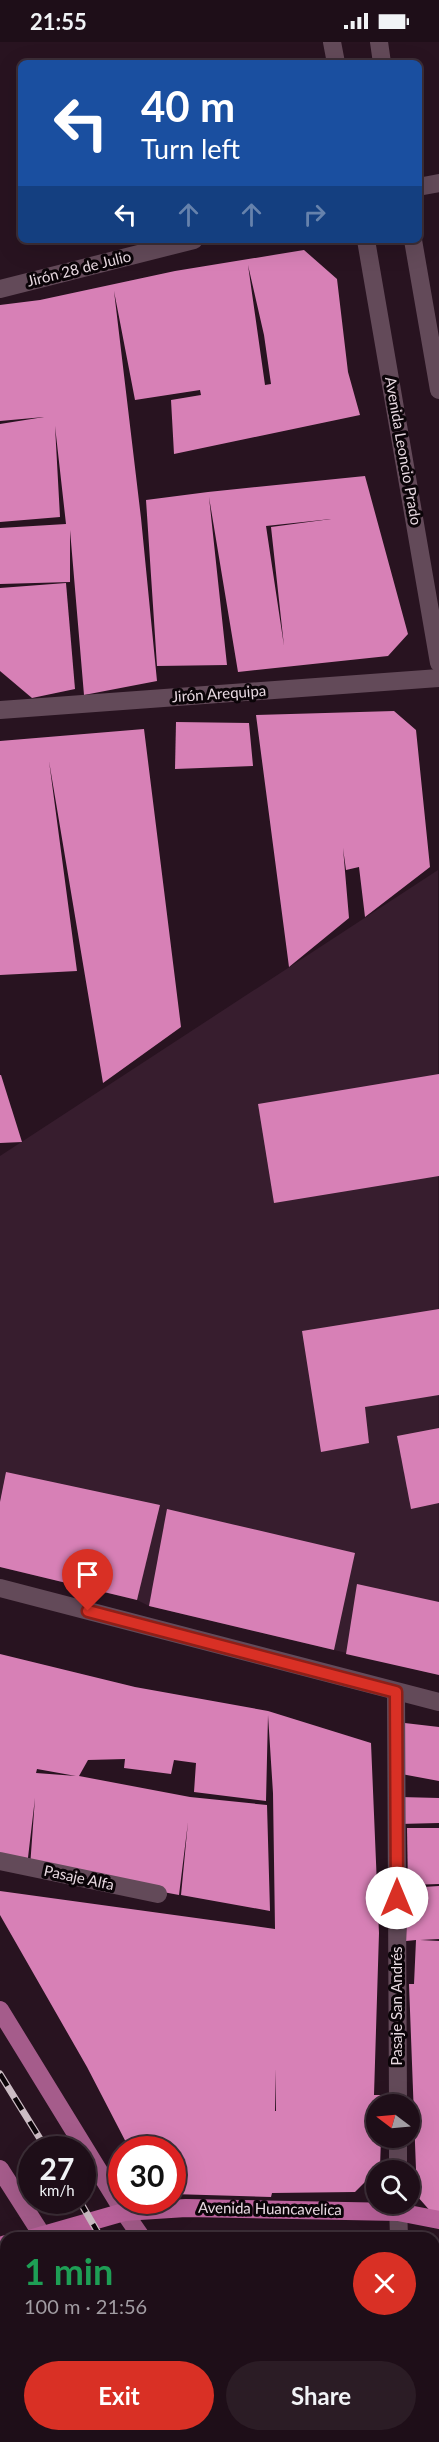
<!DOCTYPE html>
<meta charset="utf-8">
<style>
body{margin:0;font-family:Lato,sans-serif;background:#2b1c25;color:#f1f3f6;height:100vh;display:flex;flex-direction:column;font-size:22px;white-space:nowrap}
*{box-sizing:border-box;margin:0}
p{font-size:20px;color:#a19ca2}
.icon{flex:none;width:33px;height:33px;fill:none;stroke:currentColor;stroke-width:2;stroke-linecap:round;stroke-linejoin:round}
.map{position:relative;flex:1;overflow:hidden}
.side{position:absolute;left:0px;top:2190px;width:440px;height:210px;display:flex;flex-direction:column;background:#1e0e18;border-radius:18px 18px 0 0;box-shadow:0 6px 24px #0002,0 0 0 2px #3c2e37}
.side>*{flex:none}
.banner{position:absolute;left:18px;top:18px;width:404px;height:183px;border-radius:9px;box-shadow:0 6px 24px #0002,0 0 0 2px #3c2e37;background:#1a4fa0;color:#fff;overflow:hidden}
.needle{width:39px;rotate:286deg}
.buttons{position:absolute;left:366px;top:2052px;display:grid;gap:12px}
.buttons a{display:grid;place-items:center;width:54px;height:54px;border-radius:50%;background:#1e0e18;box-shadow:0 6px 24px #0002,0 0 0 2px #3c2e37;font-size:30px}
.speed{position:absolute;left:18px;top:2094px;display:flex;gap:12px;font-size:30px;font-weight:700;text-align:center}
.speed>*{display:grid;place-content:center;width:78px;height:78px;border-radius:50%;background:#1e0e18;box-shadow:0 6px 24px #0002,0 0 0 2px #3c2e37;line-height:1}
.speed small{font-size:15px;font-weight:400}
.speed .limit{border:9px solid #d22;background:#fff;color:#111}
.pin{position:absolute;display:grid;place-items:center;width:51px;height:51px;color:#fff;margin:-62px -26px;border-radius:50% 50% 50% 0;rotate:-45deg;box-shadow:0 0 6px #0007}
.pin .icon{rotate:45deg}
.me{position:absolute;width:66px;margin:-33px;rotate:0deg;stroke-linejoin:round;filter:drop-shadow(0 0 4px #0008)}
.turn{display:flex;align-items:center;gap:21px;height:126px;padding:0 24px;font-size:27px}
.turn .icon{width:78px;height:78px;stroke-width:2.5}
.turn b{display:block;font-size:42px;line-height:51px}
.lanes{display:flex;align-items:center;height:57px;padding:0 24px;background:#0003;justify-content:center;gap:30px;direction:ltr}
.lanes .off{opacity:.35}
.round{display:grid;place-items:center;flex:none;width:63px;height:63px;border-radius:32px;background:#2b1c25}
.head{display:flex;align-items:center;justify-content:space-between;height:102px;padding:0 24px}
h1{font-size:36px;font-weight:700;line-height:45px;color:#1e9e55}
.primary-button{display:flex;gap:12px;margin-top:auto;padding:12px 24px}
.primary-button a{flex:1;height:69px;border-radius:36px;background:#d93025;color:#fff;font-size:24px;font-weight:700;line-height:69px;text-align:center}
.primary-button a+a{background:#2b1c25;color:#f1f3f6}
.status{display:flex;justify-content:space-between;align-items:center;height:42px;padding:0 30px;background:#1e0e18;direction:ltr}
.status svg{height:16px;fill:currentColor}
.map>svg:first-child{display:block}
.built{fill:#371d2e}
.building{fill:#d780b6;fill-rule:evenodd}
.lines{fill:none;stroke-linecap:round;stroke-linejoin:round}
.service{stroke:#634a59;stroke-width:18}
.minor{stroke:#634a59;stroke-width:18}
.tertiary{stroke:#634a59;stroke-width:18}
.primary{stroke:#a55c8b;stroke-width:18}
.trunk{stroke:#bb629c;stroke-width:18}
.rail-casing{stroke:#ccbcc4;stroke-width:7}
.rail{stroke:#0b0408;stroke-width:4.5;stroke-dasharray:14;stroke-linecap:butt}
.route-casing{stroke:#8d1f18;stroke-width:15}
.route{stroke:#d93025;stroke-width:10}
.labels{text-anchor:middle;stroke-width:6;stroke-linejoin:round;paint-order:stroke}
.street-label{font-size:15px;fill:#e8d9e1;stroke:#0b0408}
</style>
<div class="status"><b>21:55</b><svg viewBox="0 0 49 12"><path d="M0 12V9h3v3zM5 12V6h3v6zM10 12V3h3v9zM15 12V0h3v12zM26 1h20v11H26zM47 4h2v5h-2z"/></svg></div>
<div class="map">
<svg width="439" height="2400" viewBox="0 0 439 2400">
<rect width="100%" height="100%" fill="#281320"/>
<path class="built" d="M438,828L439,1633L149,1564L137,1558L0,1525V1114Z"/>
<g class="building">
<path d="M304,208L337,237L348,330L360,373L174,412L171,358L201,353L200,348L135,358L114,249L141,476L157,639L84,653L70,488V540L0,542V486L66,482L55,384L60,475L0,480V382L44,375L0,379V263L40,258L175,229ZM248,223L264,293L271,342L265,343Z"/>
<path d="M365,434L408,592L388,614L238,630L209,455L227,623L157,624L146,458L208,450ZM331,477L271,485L284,604L266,484Z"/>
<path d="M66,541L75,647L32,656L0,629V546Z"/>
<path d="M394,669L416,688L430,825L365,875L359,825L346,828L343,806L349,876L289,925L256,673Z"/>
<path d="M176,680L249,681L253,724L175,727Z"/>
<path d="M144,687L181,985L103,1041L49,719L77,929L0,933V699Z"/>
<path d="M439,1032V1134L274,1161L258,1062Z"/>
<path d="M0,1033H1L22,1100L0,1101Z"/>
<path d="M439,1267V1353L365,1365L369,1401L321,1410L302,1289Z"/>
<path d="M439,1386V1461L411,1467L397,1394Z"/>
<path d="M6,1430L160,1463L137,1558L0,1525V1460Z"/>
<path d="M167,1467L355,1511L334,1608L149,1564Z"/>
<path d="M357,1542L439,1560V1633L346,1612Z"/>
<path d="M0,1612L135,1645L268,1669L371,1701L379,1891L374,2053H381V2062H376V2096H381L380,2125L355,2150L272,2151L271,2155L172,2152V2108H130L87,2025L0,1873V1849L275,1887L273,1751L268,1673L266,1759L194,1750L196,1721L174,1718L171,1732L124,1726L125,1717L88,1718L79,1734L190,1755L267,1763L270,1869L181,1853L188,1780L179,1853L30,1825L35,1756L27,1824L0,1819ZM37,1727L76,1734L36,1731ZM276,2027V2069H275Z"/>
<path d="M396,1680L439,1685V1739L396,1731Z"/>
<path d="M400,1755L439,1756V1781L399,1782Z"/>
<path d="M407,1786H439V1842L408,1843Z"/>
<path d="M439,1844V1897L420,1898L439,1899V2172L432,2171L417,2154L409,1942H414L416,1898L406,1899L408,1846Z"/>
</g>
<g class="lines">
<path class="service" d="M0,1819L158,1852"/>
<g class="minor">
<path d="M418,145L439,141"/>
<path d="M0,247L194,198"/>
<path d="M0,668L439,636"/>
<path d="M0,1546L439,1660"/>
<path d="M396,1650L398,2062"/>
<path d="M398,2096V2128"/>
<path d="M398,2162L399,2196"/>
</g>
<g class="tertiary">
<path d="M332,0L336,21"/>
<path d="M379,0L382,21"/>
<path d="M366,198L439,621"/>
<path d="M413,198L439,348"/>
</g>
<g class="primary">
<path d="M0,1968L124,2170L142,2196"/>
<path d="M0,2127L44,2196"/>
<path d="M148,2394L152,2400"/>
<path d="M249,2394L252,2400"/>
</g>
<g class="trunk">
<path d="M33,2196L124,2170L186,2166L398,2170L439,2178"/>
<path d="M0,2204L6,2202"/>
<path d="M434,2214L439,2216"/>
<path d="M0,2237L6,2236"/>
</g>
<defs>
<g id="rail">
<path d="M0,2032L47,2108"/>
<path d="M79,2158L101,2196"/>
<path d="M206,2394L209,2400"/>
</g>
</defs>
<use href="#rail" class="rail-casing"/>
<use href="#rail" class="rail"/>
</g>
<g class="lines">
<defs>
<path id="route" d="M88,1569L396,1650L397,1856"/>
</defs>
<use href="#route" class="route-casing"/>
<use href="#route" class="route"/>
</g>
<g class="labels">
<g class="street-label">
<text transform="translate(79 227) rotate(-14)" y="5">Jirón 28 de Julio</text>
<text transform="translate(403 409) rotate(80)" y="5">Avenida Leoncio Prado</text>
<text transform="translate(219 652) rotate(-4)" y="5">Jirón Arequipa</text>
<text transform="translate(79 1836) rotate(12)" y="5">Pasaje Alfa</text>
<text transform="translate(397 1964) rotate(-90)" y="5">Pasaje San Andrés</text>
<text transform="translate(270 2167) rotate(1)" y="5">Avenida Huancavelica</text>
</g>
</g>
</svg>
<div class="buttons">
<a><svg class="needle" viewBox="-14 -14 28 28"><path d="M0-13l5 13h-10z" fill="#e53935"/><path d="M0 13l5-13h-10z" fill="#a19ca2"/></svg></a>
<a><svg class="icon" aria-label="search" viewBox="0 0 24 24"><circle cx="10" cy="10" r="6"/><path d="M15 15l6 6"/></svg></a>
</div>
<div class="speed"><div>27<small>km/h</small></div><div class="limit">30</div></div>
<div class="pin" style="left:88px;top:1569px;background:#d93025"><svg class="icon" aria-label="arrive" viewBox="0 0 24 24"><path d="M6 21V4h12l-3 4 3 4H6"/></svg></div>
<svg class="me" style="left:397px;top:1856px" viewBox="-20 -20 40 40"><circle r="19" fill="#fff"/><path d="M0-13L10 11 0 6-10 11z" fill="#d93025"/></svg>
<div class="banner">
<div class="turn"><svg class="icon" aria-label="left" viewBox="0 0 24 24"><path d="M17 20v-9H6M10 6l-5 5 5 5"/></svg><div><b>40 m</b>Turn left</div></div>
<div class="lanes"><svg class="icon" aria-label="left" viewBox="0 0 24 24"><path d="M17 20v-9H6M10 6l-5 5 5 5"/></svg><svg class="icon off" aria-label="ahead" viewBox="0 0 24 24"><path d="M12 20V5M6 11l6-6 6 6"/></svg><svg class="icon off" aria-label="ahead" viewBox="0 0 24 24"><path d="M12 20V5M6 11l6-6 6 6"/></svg><svg class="icon off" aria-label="right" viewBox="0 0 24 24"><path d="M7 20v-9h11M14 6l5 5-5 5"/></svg></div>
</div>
<section class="side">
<div class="head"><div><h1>1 min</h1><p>100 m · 21:56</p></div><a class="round" style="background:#d93025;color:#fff"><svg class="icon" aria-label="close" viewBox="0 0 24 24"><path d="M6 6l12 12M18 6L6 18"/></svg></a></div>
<div class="primary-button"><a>Exit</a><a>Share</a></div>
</section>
</div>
